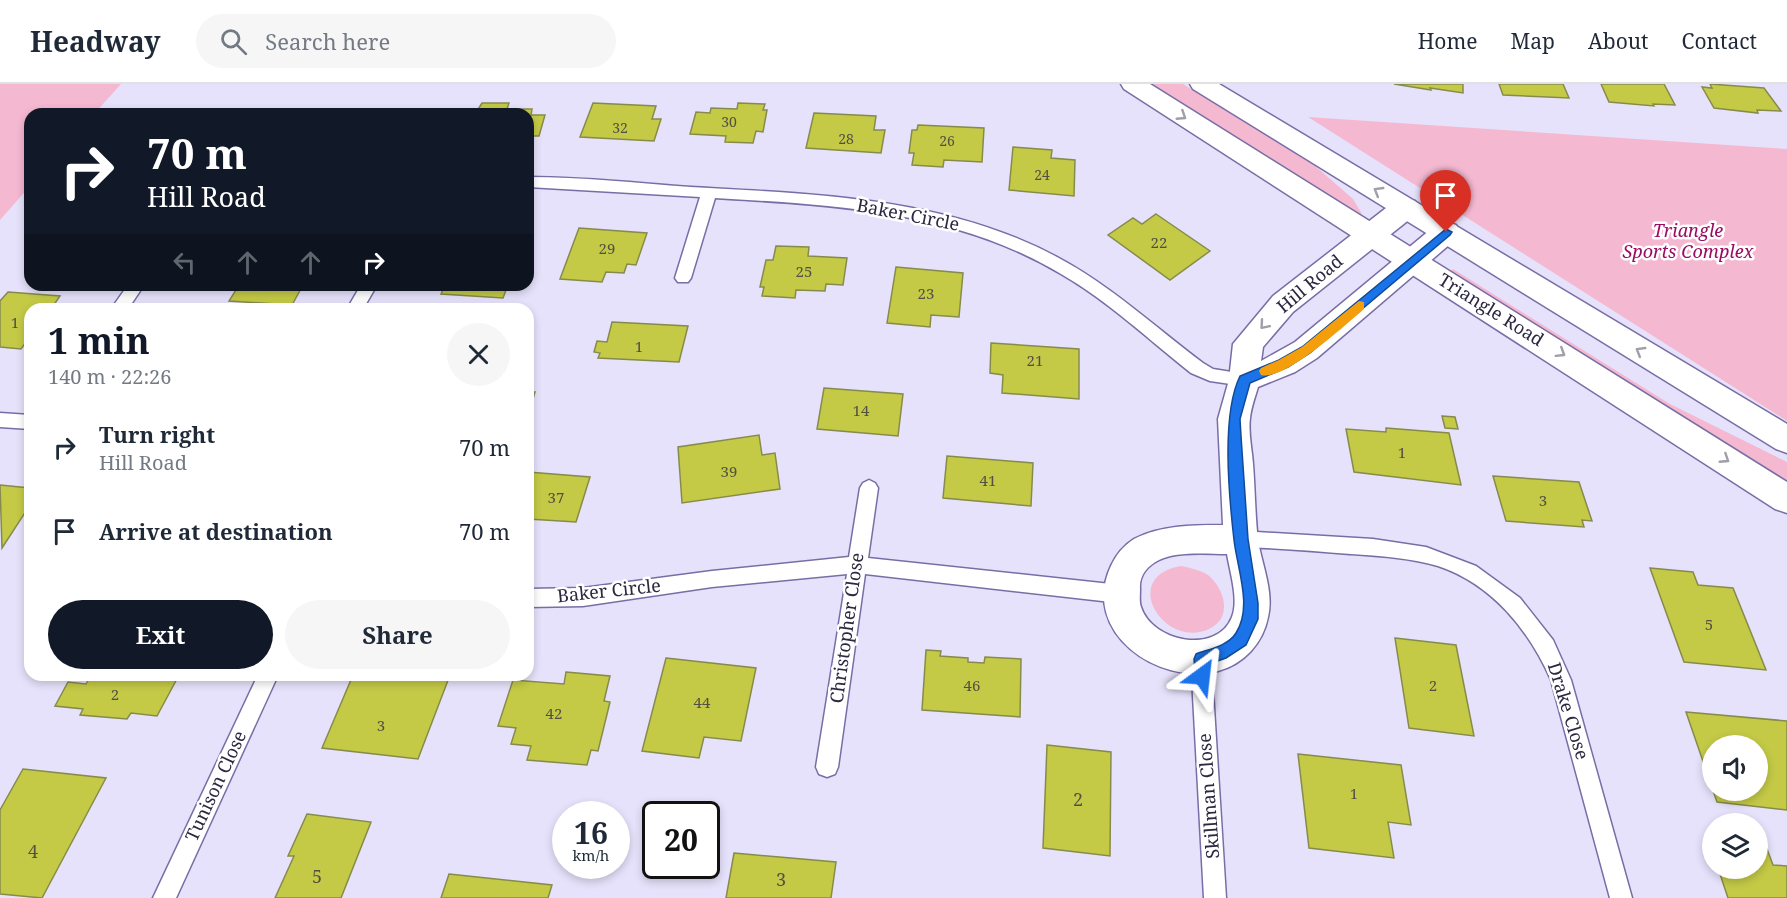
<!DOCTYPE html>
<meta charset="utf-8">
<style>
body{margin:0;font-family:"Noto Serif",serif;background:#f6f6f7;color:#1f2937;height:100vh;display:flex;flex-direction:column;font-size:22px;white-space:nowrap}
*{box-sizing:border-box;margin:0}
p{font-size:20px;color:#747a83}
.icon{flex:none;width:33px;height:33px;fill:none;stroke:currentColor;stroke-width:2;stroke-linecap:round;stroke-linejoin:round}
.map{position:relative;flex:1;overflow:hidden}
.side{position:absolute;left:24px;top:219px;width:510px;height:378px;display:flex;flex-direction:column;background:#fff;border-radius:18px;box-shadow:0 3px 9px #0003}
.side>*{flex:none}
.banner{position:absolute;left:24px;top:24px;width:510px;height:183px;border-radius:18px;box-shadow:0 3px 9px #0003;background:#111827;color:#fff;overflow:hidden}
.tools{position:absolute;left:1702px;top:651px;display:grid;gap:12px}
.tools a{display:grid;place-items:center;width:66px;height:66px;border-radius:50%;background:#fff;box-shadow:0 3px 9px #0003;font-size:30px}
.speed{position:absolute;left:552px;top:717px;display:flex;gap:12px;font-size:30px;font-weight:700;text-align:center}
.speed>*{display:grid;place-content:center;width:78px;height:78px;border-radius:50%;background:#fff;box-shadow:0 3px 9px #0003;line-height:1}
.speed small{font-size:15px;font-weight:400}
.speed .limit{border:3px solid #111;border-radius:9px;background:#fff;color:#111}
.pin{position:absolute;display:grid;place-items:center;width:51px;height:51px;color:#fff;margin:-62px -26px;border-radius:50% 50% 50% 0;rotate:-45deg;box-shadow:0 0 6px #0007}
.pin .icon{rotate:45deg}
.me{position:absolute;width:66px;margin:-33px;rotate:30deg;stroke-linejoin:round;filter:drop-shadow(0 0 4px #0008)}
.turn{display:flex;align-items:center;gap:21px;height:126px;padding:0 24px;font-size:27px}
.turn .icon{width:78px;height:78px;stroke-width:2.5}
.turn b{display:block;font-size:42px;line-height:51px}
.lanes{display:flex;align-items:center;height:57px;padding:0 24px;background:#0003;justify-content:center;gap:30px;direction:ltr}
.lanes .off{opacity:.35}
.round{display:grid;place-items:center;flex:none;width:63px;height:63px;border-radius:32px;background:#f6f6f7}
.head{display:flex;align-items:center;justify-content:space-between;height:102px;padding:0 24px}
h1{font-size:36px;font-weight:700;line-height:45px;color:#111827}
.primary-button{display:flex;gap:12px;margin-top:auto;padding:12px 24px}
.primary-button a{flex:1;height:69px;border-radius:36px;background:#111827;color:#fff;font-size:24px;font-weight:700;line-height:69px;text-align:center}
.primary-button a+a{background:#f6f6f7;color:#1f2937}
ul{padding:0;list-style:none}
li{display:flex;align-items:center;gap:18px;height:84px;padding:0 24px}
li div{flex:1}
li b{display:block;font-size:22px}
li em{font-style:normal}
header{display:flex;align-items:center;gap:36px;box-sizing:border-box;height:84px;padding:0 30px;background:#fff;border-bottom:2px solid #e0e1e3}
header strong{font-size:28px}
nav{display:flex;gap:33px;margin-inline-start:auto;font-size:21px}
.search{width:420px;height:54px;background:#f6f6f7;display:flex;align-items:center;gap:15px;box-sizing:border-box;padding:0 21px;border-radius:33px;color:#747a83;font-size:22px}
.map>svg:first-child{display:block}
.green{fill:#f5b8d1}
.building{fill:#c4ca46;stroke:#868b4c;stroke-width:1.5;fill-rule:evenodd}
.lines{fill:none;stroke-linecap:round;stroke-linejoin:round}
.service-casing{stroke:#786ea5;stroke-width:3}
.minor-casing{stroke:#786ea5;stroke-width:3}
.tertiary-casing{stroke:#786ea5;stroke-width:3}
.service{fill:#fff;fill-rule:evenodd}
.minor{fill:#fff;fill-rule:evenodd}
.tertiary{fill:#fff;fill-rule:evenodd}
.oneway{stroke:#a09ea9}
.route{fill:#1a73e8;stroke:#114b97;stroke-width:1.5}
.slow{fill:#f59e0b}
.labels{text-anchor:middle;stroke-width:5;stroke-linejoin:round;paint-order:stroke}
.far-number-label{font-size:14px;fill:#535042}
.number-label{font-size:15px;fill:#535042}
.street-label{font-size:18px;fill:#2d2840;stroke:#fff}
.park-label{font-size:18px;font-style:italic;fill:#9a0c61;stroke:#fff}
.near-number-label{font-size:18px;fill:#535042}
</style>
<header>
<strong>Headway</strong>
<div class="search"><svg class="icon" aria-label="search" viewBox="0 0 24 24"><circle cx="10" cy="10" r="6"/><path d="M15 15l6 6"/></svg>Search here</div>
<nav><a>Home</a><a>Map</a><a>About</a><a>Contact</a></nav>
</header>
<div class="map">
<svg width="1787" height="814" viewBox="0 0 1787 814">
<rect width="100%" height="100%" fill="#e6e2fb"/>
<g class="green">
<path d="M121,0L94,30H30V102L0,136V0Z"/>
<path d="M1151,0H1183L1314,81L1353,115L1362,130L1358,131Z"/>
<path d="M1308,33L1787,65V337Z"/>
<path d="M1453,185L1670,320L1787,378V399L1450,188Z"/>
<path d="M1181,482C1191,484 1200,486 1208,491C1225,505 1233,534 1209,545C1165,566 1118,493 1181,482Z"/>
</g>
<g class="building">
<path d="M1394,0H1463V9L1430,4L1431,6Z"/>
<path d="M1499,0H1563L1569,14L1503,11Z"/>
<path d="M1601,0H1664L1675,21L1653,20L1654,22L1609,18Z"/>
<path d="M1710,0L1764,4L1781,27L1757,26L1758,29L1714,24L1702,3L1712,4Z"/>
<path d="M482,19H509L507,25H532L531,31H545L539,52H528V30H475Z"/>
<path d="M593,19L656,22L652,35H661L654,57L580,53Z"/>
<path d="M738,19L765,20L763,26H767L763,48L756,47L753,59L725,58L726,52L690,50L696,28L710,29L711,24L737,25Z"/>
<path d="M814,29L876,32L874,46H885L881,69L806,64Z"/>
<path d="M918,41L984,44L982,78L944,76L943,83L912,81L914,69H909L912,46H917Z"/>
<path d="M1013,63L1052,66L1051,74L1075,76L1074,112L1009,106Z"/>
<path d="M1156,130L1210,167L1170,196L1108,151L1133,134L1142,140Z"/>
<path d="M579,144L647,149L636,181L627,180L624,189L606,188L602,198L560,195Z"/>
<path d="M776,162L809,163L808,172L847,174L843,201L826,200L825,207L796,206L795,214L762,212L764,203H760L766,176H773Z"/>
<path d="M896,183L963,189L959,233L931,231L930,243L887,239Z"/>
<path d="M239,201H303L292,221L229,217Z"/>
<path d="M445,201H508L503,214L441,210Z"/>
<path d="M8,208L60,212L51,225H30V253L21,265L0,263V217Z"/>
<path d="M612,238L688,242L679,278L598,274L600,269L594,268L597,257L607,258Z"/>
<path d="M991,259L1079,265V315L1002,309L1003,291L990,289Z"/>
<path d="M824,304L903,310L898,352L817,345Z"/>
<path d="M528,308H535L530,325L528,324Z"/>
<path d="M1442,332L1455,333L1458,345L1445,344Z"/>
<path d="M1386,344L1449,349L1461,401L1354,388L1346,345L1386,348Z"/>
<path d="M759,351L762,371L775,369L780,405L682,419L678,363Z"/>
<path d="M947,372L1033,379L1031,422L943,414Z"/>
<path d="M528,388L590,393L576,438L528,435Z"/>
<path d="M1493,392L1579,398L1592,437L1582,436L1584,443L1506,437Z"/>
<path d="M0,401L30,404V421L2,464Z"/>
<path d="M1650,484L1693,488L1698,501L1733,504L1766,586L1684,578Z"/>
<path d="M1395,554L1456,561L1474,652L1409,644Z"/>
<path d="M926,566L941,567L940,572L968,574V578L984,579L985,573L1021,575L1020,633L922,626Z"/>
<path d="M666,574L756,584L741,657L704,653L699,674L642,667Z"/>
<path d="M566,588L610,592L604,617L610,618L598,667L591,666L587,681L527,676L531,662L511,660L516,644L498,642L513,596L564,600Z"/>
<path d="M91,591H179L157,632L131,629L127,635L80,631L83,625L55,622L68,598L86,600Z"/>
<path d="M353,591H450L418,675L322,664Z"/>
<path d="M1686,628L1787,637V726L1717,718ZM1713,662H1758V706H1713Z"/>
<path d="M1047,661L1111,668L1110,772L1043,764Z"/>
<path d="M1298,670L1401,681L1411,741L1388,738L1394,774L1309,764Z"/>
<path d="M23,685L106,694L42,814L0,810V726Z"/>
<path d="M307,730L371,738L341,814H275L294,772H288Z"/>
<path d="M1758,764L1767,765L1773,781L1787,782V814H1728L1718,784H1758Z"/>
<path d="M734,769L836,778L831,814H726Z"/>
<path d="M449,790L552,801L548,814H441Z"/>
</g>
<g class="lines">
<defs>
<g id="service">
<path d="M528,93C582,93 636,99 691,103C815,110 945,113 1057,173C1110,201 1155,243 1203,279L1213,285L1250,291L1252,296L1250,301L1244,302L1210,297L1191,289C1148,255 1108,217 1061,190C956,127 834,121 715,114L691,194L688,198H678L675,194L700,113L528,103Z"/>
<path d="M128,201H144L128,225H111Z"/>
<path d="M361,201H377L363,225H347Z"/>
<path d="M0,329L30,331V345L0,343Z"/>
<path d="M869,396L875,399L878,404L868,474L1120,501L1127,504L1130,510L1127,516L1120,519L865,490L838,683L835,690L827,693L819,690L816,683L847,490L712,503L583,522L528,523V505L583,504L712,487L849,473L860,404L863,399Z"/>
<path d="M1241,447L1373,455L1426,463L1476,482L1520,514L1553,556L1571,596L1632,814H1610L1551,596C1529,546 1492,500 1438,482C1410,474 1380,472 1351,470C1314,467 1278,464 1241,463L1234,461L1232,455L1234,449Z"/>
<path d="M1201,566L1208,568L1211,575L1226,814H1204L1191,575L1194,568Z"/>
<path d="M258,591H278L176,814H153Z"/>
</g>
<path id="minor" d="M1405,115L1415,117L1418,124L1415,131L1293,228L1263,263L1261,277L1295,258L1436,141L1446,138L1456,141L1460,148L1456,155L1317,274L1295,288L1258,303C1255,313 1251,324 1250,334C1248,349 1252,365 1253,380C1255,405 1255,432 1258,457C1262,481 1274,508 1268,533C1263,559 1244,580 1218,587C1158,602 1080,548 1111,482C1116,471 1123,462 1134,455C1161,441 1194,441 1223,441L1218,335L1229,296L1233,260L1273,212L1395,117ZM1227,470C1230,488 1239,516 1232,533C1217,571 1152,558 1141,523C1139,518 1140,511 1140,505C1139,492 1147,482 1159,476C1177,467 1206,470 1227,470Z"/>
<g id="tertiary">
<path d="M1121,0H1150L1787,398V429L1775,425L1124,5Z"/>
<path d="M1190,0H1219L1787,340V369L1776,365L1193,5Z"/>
</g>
</defs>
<use href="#service" class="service-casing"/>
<use href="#minor" class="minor-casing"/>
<use href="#tertiary" class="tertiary-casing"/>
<use href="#service" class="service"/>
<use href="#minor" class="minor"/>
<use href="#tertiary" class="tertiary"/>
</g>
<defs><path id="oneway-chevron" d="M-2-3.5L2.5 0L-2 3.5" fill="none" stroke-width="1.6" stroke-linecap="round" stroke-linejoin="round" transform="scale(1.5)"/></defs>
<g class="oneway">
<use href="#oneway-chevron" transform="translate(1182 32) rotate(33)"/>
<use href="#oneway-chevron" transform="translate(1378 107) rotate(-149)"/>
<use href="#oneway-chevron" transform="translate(1264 241) rotate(131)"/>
<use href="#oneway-chevron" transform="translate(1640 267) rotate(-149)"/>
<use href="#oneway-chevron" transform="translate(1561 269) rotate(32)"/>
<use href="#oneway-chevron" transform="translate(1725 375) rotate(33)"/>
</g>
<path class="route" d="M1446,145L1452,148L1450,151L1310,269L1288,283L1250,299L1240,335L1241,352L1248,455L1258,519V535L1246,561L1226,574L1209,580L1207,597L1202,599L1196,597L1194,575L1196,570C1209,565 1228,562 1236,549C1253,523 1237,484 1234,456C1229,412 1221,331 1240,292L1279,276L1302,263Z"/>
<path class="slow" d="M1359,217L1364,218V225C1346,240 1284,298 1261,291L1259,287L1261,284L1279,276L1302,263Z"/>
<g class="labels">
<g class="far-number-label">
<text x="729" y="43">30</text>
<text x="620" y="49">32</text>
<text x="846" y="60">28</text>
<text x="947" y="62">26</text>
<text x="1042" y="96">24</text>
</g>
<g class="number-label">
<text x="1159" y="164">22</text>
<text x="607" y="170">29</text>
<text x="804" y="193">25</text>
<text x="926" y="215">23</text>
<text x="15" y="244">1</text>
<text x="639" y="268">1</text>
<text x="1035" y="282">21</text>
<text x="861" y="332">14</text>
<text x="1402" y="374">1</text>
<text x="729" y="393">39</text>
<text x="988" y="402">41</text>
<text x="556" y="419">37</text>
<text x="1543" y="422">3</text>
<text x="1709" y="546">5</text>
<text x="972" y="607">46</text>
<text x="1433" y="607">2</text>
<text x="115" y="616">2</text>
<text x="702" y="624">44</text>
<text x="554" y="635">42</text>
<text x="381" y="647">3</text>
<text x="1354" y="715">1</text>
</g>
<g class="street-label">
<text transform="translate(908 131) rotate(11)" y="6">Baker Circle</text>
<text transform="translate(1310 200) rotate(-40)" y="6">Hill Road</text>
<text transform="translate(1491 226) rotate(32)" y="6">Triangle Road</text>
<text transform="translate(609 507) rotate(-6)" y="6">Baker Circle</text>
<text transform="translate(847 544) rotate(-82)" y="6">Christopher Close</text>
<text transform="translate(1568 627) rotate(73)" y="6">Drake Close</text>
<text transform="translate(216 702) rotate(-65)" y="6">Tunison Close</text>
<text transform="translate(1209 712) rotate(-94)" y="6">Skillman Close</text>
</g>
<g class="park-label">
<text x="1688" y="153">Triangle<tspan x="1688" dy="21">Sports Complex</tspan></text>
</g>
<g class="near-number-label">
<text x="1078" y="722">2</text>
<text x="33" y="774">4</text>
<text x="317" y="799">5</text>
<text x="781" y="802">3</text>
</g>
</g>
</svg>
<div class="tools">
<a><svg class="icon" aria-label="sound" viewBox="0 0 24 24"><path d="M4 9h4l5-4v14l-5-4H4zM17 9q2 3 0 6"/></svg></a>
<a><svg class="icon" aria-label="layers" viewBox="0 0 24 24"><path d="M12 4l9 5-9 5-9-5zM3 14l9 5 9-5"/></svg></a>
</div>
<div class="speed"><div>16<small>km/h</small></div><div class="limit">20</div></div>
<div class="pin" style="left:1446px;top:148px;background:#d93025"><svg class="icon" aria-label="arrive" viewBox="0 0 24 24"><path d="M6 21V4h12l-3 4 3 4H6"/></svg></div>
<svg class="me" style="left:1202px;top:592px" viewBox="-20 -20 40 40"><path d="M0-17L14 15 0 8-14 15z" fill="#1a73e8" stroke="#fff" stroke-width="4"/></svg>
<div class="banner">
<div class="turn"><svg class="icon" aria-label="right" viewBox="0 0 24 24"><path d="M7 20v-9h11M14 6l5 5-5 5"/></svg><div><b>70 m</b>Hill Road</div></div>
<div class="lanes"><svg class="icon off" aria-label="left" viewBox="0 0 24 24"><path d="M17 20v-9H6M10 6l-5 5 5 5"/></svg><svg class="icon off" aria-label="ahead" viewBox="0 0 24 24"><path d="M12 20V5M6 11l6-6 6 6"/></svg><svg class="icon off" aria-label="ahead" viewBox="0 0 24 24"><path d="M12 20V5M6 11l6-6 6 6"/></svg><svg class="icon" aria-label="right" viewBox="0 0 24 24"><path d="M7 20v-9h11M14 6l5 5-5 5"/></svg></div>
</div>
<section class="side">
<div class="head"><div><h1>1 min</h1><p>140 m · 22:26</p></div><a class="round"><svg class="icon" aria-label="close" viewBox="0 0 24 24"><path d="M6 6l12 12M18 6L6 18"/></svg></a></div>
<ul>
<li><svg class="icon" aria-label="right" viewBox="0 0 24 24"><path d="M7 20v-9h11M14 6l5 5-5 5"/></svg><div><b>Turn right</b><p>Hill Road</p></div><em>70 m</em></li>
<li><svg class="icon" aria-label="arrive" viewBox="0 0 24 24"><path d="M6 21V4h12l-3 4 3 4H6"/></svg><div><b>Arrive at destination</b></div><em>70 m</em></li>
</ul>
<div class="primary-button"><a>Exit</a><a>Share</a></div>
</section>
</div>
